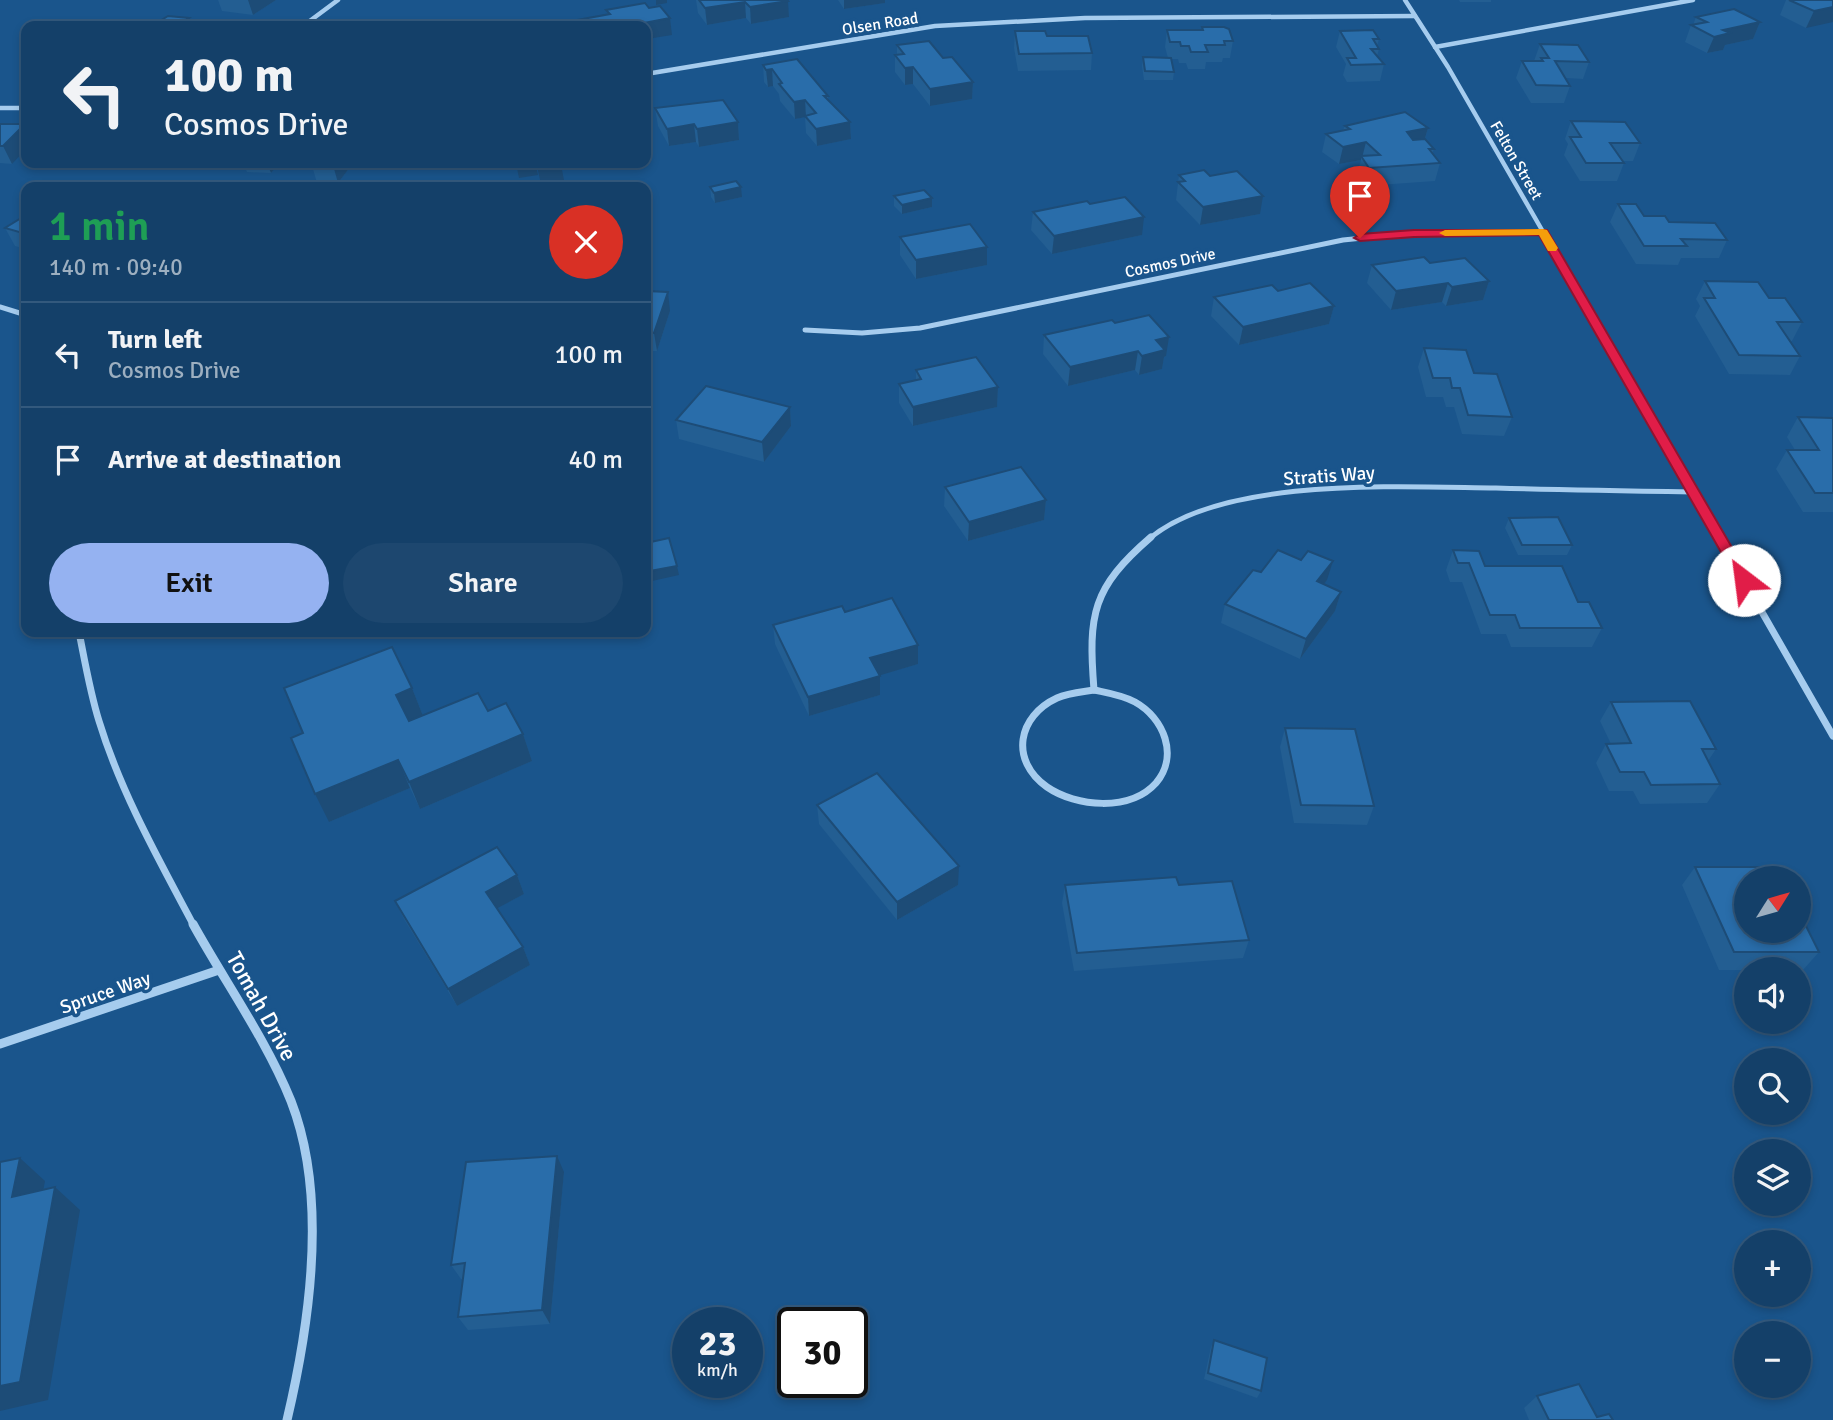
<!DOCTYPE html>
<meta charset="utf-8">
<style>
body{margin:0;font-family:Signika,sans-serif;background:#1d476f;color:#f1f3f6;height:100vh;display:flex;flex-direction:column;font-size:26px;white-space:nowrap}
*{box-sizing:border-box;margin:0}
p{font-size:23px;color:#9dafc0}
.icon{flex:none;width:38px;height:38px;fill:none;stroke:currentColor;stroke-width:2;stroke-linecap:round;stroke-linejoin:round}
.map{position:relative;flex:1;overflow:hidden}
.drawer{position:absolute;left:21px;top:182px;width:630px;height:455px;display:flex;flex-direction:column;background:#144069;border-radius:14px;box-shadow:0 4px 10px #0003,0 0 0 2px #33597d}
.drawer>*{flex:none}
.top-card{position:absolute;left:21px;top:21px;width:630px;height:147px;border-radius:14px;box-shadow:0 4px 10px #0003,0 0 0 2px #33597d;background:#144069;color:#f1f3f6;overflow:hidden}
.needle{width:46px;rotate:53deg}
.buttons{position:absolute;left:1734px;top:866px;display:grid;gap:14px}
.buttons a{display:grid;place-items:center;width:77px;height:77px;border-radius:50%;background:#144069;box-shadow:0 4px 10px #0003,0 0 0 2px #33597d;font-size:35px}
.speed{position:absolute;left:672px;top:1307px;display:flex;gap:14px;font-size:35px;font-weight:700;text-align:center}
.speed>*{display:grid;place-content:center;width:91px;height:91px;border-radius:50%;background:#144069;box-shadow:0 4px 10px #0003,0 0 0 2px #33597d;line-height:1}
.speed small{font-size:18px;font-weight:400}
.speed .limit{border:4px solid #111;border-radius:10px;background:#fff;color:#111}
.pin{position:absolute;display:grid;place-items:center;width:60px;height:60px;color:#fff;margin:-72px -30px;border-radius:50% 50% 50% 0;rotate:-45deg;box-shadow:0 0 7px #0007}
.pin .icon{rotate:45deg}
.me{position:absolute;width:77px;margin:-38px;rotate:330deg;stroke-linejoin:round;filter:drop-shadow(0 0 5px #0008)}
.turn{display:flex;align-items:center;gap:24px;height:147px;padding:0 28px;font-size:32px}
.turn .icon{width:91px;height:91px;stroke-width:2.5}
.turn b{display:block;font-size:49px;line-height:60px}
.round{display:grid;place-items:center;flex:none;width:74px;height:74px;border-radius:37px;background:#1d476f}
.overview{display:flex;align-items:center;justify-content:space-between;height:119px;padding:0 28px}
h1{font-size:42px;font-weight:600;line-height:52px;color:#1e9e55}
.button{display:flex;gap:14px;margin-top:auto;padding:14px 28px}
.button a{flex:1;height:80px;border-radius:42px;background:#95b2f1;color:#111;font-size:28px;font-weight:600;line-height:80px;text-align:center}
.button a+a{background:#1d476f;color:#f1f3f6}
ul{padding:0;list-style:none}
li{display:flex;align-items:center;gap:21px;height:105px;padding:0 28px;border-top:2px solid #33597d}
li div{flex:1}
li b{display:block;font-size:26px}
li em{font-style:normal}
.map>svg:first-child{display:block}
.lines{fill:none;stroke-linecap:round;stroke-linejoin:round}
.minor-far3{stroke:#a6ccee;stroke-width:4.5}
.minor-far2{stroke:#a6ccee;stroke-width:5}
.minor-far1{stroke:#a6ccee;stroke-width:7}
.minor{stroke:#a6ccee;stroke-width:9}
.wall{fill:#235e92}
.shaded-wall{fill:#1d4c77}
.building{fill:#296daa;stroke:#1d4c77;stroke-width:2}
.route{fill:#e11d48;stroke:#92132f;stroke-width:2}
.slow{fill:#f59e0b}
.labels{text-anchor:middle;stroke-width:7;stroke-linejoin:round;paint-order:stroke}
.far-street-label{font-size:16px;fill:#fff;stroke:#1a558c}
.street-label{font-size:19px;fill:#fff;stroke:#1a558c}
.near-street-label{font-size:23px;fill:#fff;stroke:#1a558c}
</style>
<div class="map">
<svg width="1833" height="1420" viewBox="0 0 1833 1420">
<rect width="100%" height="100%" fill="#1a558c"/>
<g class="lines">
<g class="minor-far3">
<path d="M1405,0L1448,67L1546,237"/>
<path d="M303,26L338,0"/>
<path d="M1435,47L1693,0"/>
<path d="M646,74L935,26L1085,18L1415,16"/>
<path d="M0,108H26"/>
<path d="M1375,237L1414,233L1543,232"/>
</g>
<g class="minor-far2">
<path d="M1545,235L1720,539"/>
<path d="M0,307L26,315"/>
<path d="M805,330L862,333L920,328L1343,240L1393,235"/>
<path d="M1149,539C1223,476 1403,487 1496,488C1562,490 1627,491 1693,492"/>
</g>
<g class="minor-far1">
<path d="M1719,537L1833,736"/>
<path d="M79,632C85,662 90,692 99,721C121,793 159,860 194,926"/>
<path d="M1094,690C1108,693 1122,695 1135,702C1164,718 1179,756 1156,783C1130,812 1076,807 1047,787C1009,760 1018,716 1057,698C1068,693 1082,692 1094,690Z"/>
<path d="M1094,690C1088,614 1092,588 1151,537"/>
</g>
<g class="minor">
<path d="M193,924C225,982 266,1039 291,1101C328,1196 310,1323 287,1420"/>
<path d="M0,1044L219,970"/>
</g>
</g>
<g class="wall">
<path d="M218,0H276L253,15L222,11Z"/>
<path d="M696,0H787L789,17L751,24L746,18L707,25L698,13Z"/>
<path d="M838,0H885V3L844,9Z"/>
<path d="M1459,0H1491V2H1460Z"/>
<path d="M1786,0H1833L1806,28L1780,15Z"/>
<path d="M168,16L192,26H162L160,21Z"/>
<path d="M1696,17L1760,22L1753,39L1725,45L1723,50L1707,53L1685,42L1691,25H1693Z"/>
<path d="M1202,27L1233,41L1230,58H1223L1222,62H1206L1205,69H1188L1186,63H1179L1178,59H1171L1174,72L1173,80H1144L1142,66L1143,57L1168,58L1165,47L1167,30H1202Z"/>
<path d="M1015,31L1047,36L1092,53L1091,70L1018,71L1014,48Z"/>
<path d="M1340,31L1379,39L1377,46L1379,49L1377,56L1384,64L1380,81L1347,82L1343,75L1346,64L1336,47Z"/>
<path d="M1540,44L1589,62L1583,79L1566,78L1570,86L1564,103H1531L1516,78L1522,61H1534Z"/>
<path d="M897,45L943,58L973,82L972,99L930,106L913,84L905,85L895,72V55H897Z"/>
<path d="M763,65L828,96V101L850,122L851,139L817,146L806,133L805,117L795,119L780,101L779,94L773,86L768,87L764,82Z"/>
<path d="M655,108L738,122L739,140L699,147L696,142L669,146L658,126Z"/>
<path d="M1571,121L1640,143L1633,161H1622L1624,163L1617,181H1580L1564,155L1568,144L1565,139Z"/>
<path d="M0,124L12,164L0,163Z"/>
<path d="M1345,126L1428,128L1425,139L1434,149L1432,154L1440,163L1435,181L1365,186L1357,174L1361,160L1339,164L1322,152L1326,134L1343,130Z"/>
<path d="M128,163H157L153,167L129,166Z"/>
<path d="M222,163H353L338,183H317L313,169L275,168L271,173L247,172L245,167L223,166Z"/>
<path d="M1179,175L1210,176L1260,214L1200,225L1176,200Z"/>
<path d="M710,187L742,197L715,203L711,197Z"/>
<path d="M894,196L932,198V207L902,214L894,206Z"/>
<path d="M1090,204L1142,235L1052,254L1031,230L1033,212Z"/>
<path d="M1618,204L1644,216L1727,240L1719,258H1681L1678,265L1636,264L1610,222Z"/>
<path d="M26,215V249L15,246L5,228Z"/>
<path d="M900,237L987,265L916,279L900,255Z"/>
<path d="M1430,263L1489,281L1483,300L1446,306L1442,302L1391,310L1367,283L1372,265Z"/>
<path d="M1705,281L1769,298L1802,322L1792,341H1790L1800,356L1790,375L1729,374L1695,316L1700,306L1696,299Z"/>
<path d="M646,291L670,311L657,351H646Z"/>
<path d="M1278,291L1334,306L1329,324L1239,345L1211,316L1214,297Z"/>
<path d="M1115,323L1166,356L1164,357L1162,369L1139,375L1135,370L1068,386L1043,354L1044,335Z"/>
<path d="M1424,348L1474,373L1512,417L1504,436L1462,434L1454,407H1446L1443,397H1426L1418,367Z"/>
<path d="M916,370L998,387L997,407L913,426L899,403V384L916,380Z"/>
<path d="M790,407L791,426L764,462L679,439L676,420Z"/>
<path d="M1798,417L1833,418V512H1803L1776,469L1787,450H1795L1787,437Z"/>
<path d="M945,487L1046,500L1044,520L968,541L944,506Z"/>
<path d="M1509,518L1572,545L1567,555H1518L1505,528Z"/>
<path d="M1453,550L1485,566L1578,602L1602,628L1592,647H1511L1506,634H1481L1462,582H1450L1446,570Z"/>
<path d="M1261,572L1327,580L1324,584L1341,592L1335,611L1300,659L1221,623L1225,604Z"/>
<path d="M845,612L918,664L879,675L880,695L809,716L775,644L773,625Z"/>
<path d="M412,688L423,716L488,711L523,734L532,761L420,809L410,788L329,822Z"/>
<path d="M1611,702L1716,749L1708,761L1720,784L1707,803L1640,804L1633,791H1609L1596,763L1606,744H1611L1600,721Z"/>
<path d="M1285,728L1374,806L1367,825L1294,823L1280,747Z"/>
<path d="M817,805L958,885L897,920L819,824Z"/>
<path d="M1695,867L1819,952L1803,970H1719L1682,885Z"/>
<path d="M517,875L524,894L497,908L523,947L530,965L457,1006L404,919L395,901Z"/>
<path d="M1065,885H1179L1249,940L1243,958L1074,971L1062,903Z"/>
<path d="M564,1172L550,1324L468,1330L458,1317L463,1279H461L451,1265Z"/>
<path d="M1214,1340L1261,1391L1257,1398L1204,1379L1211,1347Z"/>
<path d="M1537,1396L1597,1417L1613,1420H1529L1524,1408Z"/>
</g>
<g class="shaded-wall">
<path d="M248,0H276L253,15Z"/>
<path d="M656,0H667V3L656,5Z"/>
<path d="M844,0H885V3L844,9Z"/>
<path d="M788,1L789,17L751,24L750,7Z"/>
<path d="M745,2L746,18L707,25L705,8Z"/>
<path d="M1833,7V22L1806,28L1814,11Z"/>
<path d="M189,18L192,26H182L181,23Z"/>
<path d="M670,18L672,35L647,39L648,42H646V26H640L644,23Z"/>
<path d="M1760,22L1753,39L1725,45L1723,50L1707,53L1714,37L1723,30Z"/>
<path d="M913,67V84L905,85V68Z"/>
<path d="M772,69L773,86L768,87L766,70Z"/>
<path d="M973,82L972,99L930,106V89Z"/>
<path d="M805,100L806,117L795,119L794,102Z"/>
<path d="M738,122L739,140L699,147L697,129Z"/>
<path d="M850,122L851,139L817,146L816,129Z"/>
<path d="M25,124L26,126V149L12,164L3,146Z"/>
<path d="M694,124L696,142L669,146L667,129Z"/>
<path d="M1428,128L1423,145L1402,150L1407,132Z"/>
<path d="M1366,142L1362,158L1361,156V160L1339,164L1343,147Z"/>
<path d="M267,163H274L275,168L271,173Z"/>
<path d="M335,163H353L338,183L333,165Z"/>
<path d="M516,163H535L538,175L519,178Z"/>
<path d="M556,163H596V165L562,170L564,180L541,184L537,166Z"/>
<path d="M741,187L742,197L715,203L714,193Z"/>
<path d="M1263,196L1260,214L1200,225L1203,207Z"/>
<path d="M932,198V207L902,214V205Z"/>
<path d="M1144,217L1142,235L1052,254L1054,236Z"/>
<path d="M987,247V265L916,279V260Z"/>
<path d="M1489,281L1483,300L1446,306L1452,287Z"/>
<path d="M1448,283L1442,302L1391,310L1396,291Z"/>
<path d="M668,292L670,311L657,351L654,333Z"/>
<path d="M1334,306L1329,324L1239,345L1243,327Z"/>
<path d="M1169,337L1166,356L1164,357L1162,369L1139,375L1142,356L1156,340Z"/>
<path d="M1138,351L1135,370L1068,386L1070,367Z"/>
<path d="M998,387L997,407L913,426V407Z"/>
<path d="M790,407L791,426L764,462L762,442Z"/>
<path d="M1046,500L1044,520L968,541L969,522Z"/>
<path d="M1333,561L1327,580L1311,601L1317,581Z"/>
<path d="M677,566L679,575L652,581L650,571Z"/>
<path d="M1341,592L1335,611L1300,659L1306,639Z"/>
<path d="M918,645V664L871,678L870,658Z"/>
<path d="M880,676V695L809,716L808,697Z"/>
<path d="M412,688L423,716L407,722L396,695Z"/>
<path d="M523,734L532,761L420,809L409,782Z"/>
<path d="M398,760L410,788L329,822L315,794Z"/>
<path d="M959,866L958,885L897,920V902Z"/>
<path d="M517,875L524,894L494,910L486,892Z"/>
<path d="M523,947L530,965L457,1006L448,989Z"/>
<path d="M557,1156L564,1172L550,1324L542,1310Z"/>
<path d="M20,1158L45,1181L38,1219L12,1197Z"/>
<path d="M55,1187L80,1210L48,1400L0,1411V1386Z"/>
</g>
<g class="building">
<path d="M699,0H787L788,1L750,7L745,2L705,8Z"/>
<path d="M1789,0H1833V7L1814,11Z"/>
<path d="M645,3L649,8L660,6L670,18L644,23L645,25L640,26H568L566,22L610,14L606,10Z"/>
<path d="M1734,9L1760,22L1723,30L1730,33L1714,37L1691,25L1707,22L1696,17Z"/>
<path d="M168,16L189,18L181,23L160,21Z"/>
<path d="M1202,27H1224L1229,29L1233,41H1224L1225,45H1205L1208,52H1191L1189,46H1181L1180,42H1170L1167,30H1203Z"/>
<path d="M1373,30L1379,39H1373L1379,49H1371L1384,64L1351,65L1347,58H1356L1340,31Z"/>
<path d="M1015,31H1045L1047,36H1088L1092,53L1019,54Z"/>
<path d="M929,41L943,58L952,57L973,82L930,89L913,67L905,68L895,55L904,54L897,45Z"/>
<path d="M1540,44L1578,45L1589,62L1555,61L1570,86L1536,85L1522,61H1543L1541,58H1549Z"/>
<path d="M1143,57L1171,58L1174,72L1145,71Z"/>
<path d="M797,59L828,96H824L850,122L816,129L805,116L816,113L805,100L794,102L779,84L782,83L772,69L766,70L763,65Z"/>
<path d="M723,100L738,122L697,129L694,124L667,129L655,108Z"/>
<path d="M1405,112L1428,128L1407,132L1413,140L1425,139L1434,149H1429L1440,163L1369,168L1361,156L1380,155L1366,142L1343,147L1326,134L1350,129L1345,126Z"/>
<path d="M1571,121L1625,122L1640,143H1610L1624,163H1586L1570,137H1581Z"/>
<path d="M0,124H25L3,146H0Z"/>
<path d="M313,163H335L333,165H311Z"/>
<path d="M536,163H556L537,166Z"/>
<path d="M1204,170L1210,176L1237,171L1263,196L1203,207L1178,182L1185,181L1179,175Z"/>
<path d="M736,181L741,187L714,193L710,187Z"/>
<path d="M924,190L932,198L902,205L894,196Z"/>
<path d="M1125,197L1144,217L1054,236L1033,212L1087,201L1090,204Z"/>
<path d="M1618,204H1636L1644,216H1665L1669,222L1715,223L1727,240L1681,239L1687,246H1644Z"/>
<path d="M26,215V234L5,228Z"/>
<path d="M970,224L987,247L916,260L900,237Z"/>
<path d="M1424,257L1430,263L1465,258L1489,281L1452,287L1448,283L1396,291L1372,265Z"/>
<path d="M1705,281L1758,282L1769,298H1785L1802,322H1777L1800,356L1739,355L1704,298H1715Z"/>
<path d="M1310,283L1334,306L1243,327L1214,297L1272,285L1278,291Z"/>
<path d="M646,291L668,292L654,333L646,332Z"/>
<path d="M1149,315L1169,337L1156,340L1165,350L1142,356L1138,351L1070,367L1044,335L1112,320L1115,323Z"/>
<path d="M1424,348L1466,350L1474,373L1497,374L1512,417L1468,415L1460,388H1452L1450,378H1433Z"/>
<path d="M976,357L998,387L913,407L899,384L921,379L916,370Z"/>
<path d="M706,386L790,407L762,442L676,420Z"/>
<path d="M1798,417L1833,418V493H1815L1787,450H1819Z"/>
<path d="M1021,467L1046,500L969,522L945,487Z"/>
<path d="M1558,517L1572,545H1522L1509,518Z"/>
<path d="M669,538L677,566L650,571L646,558V543Z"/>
<path d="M1278,550L1301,560L1308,551L1333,561L1317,581L1341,592L1306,639L1225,604L1253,570L1261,572Z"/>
<path d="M1453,550L1479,551L1485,566H1562L1578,602H1589L1602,628H1520L1515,615H1490L1469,563H1458Z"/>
<path d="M892,598L918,645L870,658L880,676L808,697L773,625L842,606L845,612Z"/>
<path d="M392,647L412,688L396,695L409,721L478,693L488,711L506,703L523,734L409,782L398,760L315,794L291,738L303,733L284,688Z"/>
<path d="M1690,701L1716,749H1702L1720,784L1651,785L1644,772H1620L1606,744L1631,743L1611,702Z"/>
<path d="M1285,728L1355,729L1374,806L1301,805Z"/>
<path d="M877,773L959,866L897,902L817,805Z"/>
<path d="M497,847L517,875L486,892L523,947L448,989L395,901Z"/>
<path d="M1695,867H1777L1783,878H1746V931H1799V912L1819,952H1734Z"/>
<path d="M1176,877L1179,885L1232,881L1249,940L1077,953L1065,885Z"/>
<path d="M557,1156L542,1310L458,1317L465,1263L451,1265L466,1162Z"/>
<path d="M20,1158L12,1197L55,1187L20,1382L0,1386V1162Z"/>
<path d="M1214,1340L1267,1358L1261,1391L1208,1373Z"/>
<path d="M1579,1384L1597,1417L1609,1414L1613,1420H1549L1537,1396Z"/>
</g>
<path class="route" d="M1414,230H1547L1751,580L1749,584L1744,585L1737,580L1539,235L1414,237L1360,241L1354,238L1360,234Z"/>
<path class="slow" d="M1543,229L1547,230L1558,248L1556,251H1548L1539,235L1445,236L1439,233L1445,230Z"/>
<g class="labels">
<g class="far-street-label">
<text transform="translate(880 23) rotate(-9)" y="6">Olsen Road</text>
<text transform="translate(1517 160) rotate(60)" y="6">Felton Street</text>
<text transform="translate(1170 262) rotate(-12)" y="6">Cosmos Drive</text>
</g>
<g class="street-label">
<text transform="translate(1329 475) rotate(-4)" y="7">Stratis Way</text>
<text transform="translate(105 992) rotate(-19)" y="7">Spruce Way</text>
</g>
<g class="near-street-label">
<text transform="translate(262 1006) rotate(61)" y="8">Tomah Drive</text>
</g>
</g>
</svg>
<div class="buttons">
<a><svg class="needle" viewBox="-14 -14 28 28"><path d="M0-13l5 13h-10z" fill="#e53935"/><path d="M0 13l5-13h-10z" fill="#9dafc0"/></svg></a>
<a><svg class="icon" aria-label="sound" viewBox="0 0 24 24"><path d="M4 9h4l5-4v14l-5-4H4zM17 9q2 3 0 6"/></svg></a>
<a><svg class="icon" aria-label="search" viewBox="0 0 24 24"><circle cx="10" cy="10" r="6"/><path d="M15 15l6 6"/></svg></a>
<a><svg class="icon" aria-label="layers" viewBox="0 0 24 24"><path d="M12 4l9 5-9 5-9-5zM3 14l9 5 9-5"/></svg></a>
<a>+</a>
<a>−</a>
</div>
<div class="speed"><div>23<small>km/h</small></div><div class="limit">30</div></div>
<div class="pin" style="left:1360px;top:238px;background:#d93025"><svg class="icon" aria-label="arrive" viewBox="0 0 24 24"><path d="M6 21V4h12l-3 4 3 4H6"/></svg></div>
<svg class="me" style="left:1744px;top:580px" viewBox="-20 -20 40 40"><circle r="19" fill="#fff"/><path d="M0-13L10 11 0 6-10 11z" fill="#e11d48"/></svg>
<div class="top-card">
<div class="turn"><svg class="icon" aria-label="left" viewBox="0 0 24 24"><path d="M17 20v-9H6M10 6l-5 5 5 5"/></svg><div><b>100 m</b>Cosmos Drive</div></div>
</div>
<section class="drawer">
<div class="overview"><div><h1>1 min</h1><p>140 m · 09:40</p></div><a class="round" style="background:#d93025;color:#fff"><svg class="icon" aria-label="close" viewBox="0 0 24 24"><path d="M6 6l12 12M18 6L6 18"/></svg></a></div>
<ul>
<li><svg class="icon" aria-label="left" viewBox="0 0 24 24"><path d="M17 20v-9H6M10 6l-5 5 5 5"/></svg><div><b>Turn left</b><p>Cosmos Drive</p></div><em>100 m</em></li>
<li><svg class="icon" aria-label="arrive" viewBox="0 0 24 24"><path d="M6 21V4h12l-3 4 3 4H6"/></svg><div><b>Arrive at destination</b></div><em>40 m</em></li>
</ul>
<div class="button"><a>Exit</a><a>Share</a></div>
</section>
</div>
